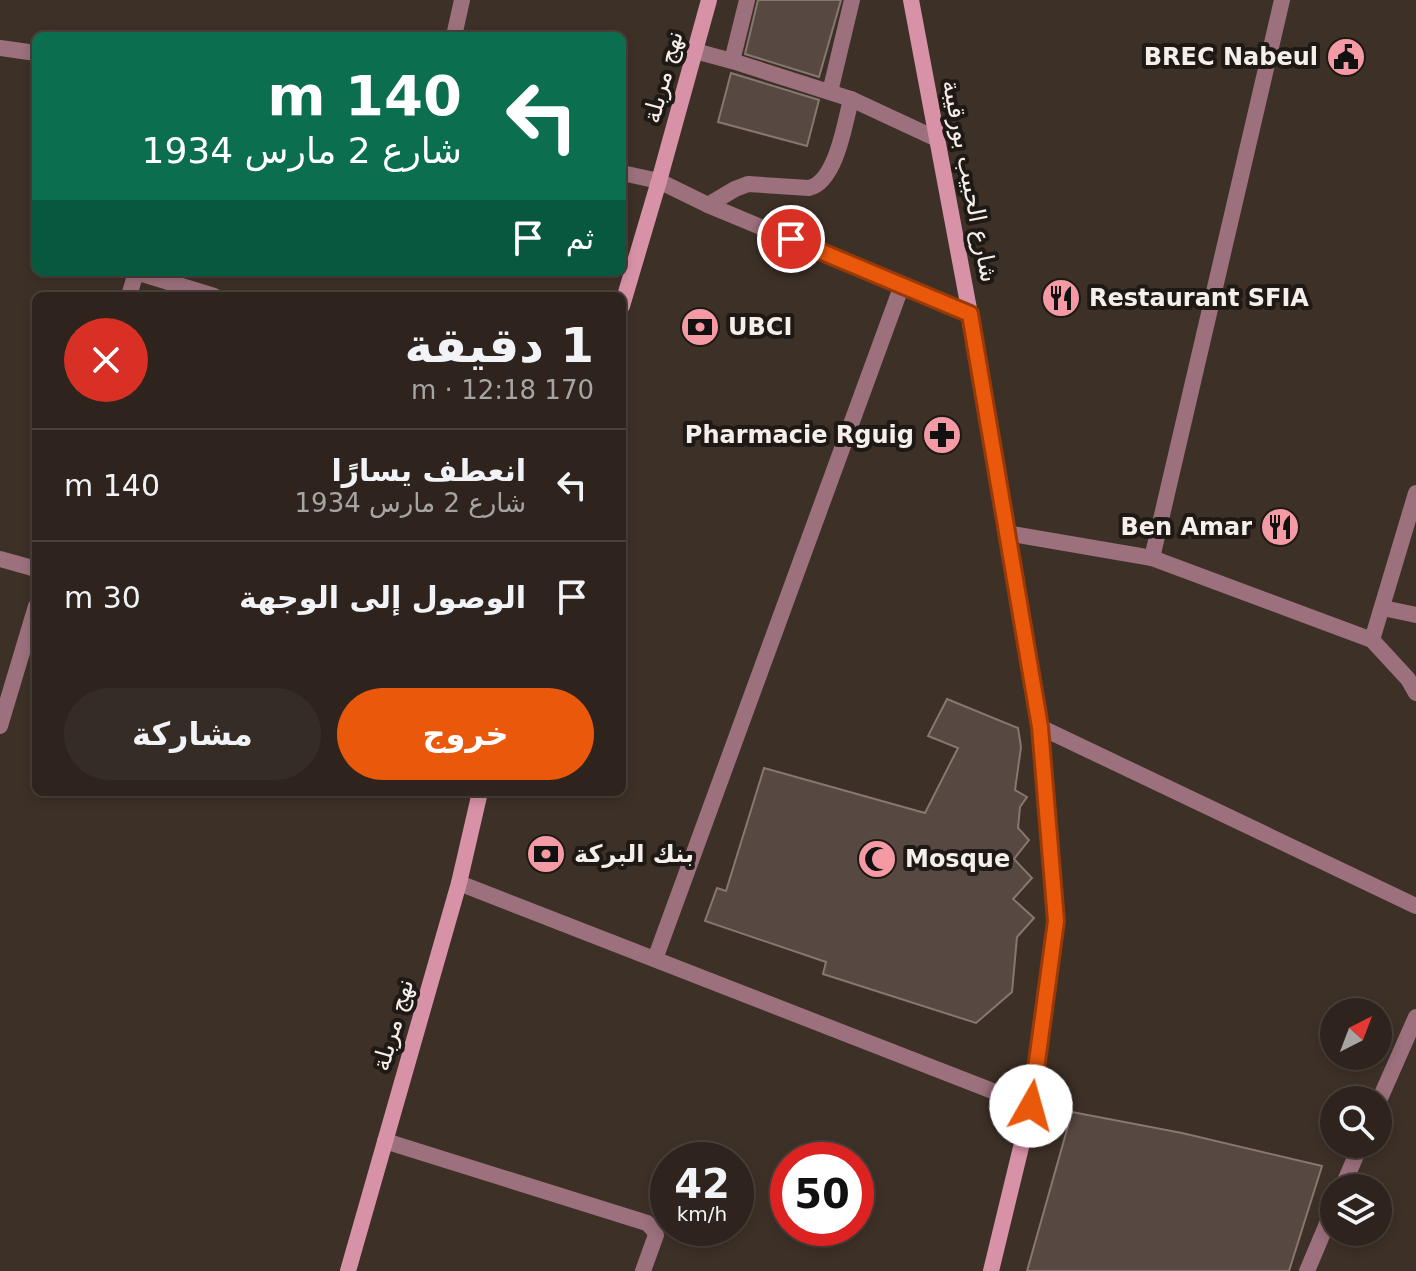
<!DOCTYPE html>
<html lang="ar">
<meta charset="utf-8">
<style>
body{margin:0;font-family:"DejaVu Sans",Cairo,sans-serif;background:#362c26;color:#f1f3f6;direction:rtl;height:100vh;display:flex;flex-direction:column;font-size:30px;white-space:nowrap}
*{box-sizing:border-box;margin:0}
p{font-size:26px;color:#a7a4a4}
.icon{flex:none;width:44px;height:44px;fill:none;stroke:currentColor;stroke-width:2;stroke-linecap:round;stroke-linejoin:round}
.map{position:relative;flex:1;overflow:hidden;direction:ltr}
.sheet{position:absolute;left:32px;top:292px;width:594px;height:504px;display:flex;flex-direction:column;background:#2e241d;border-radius:12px;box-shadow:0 4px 12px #0003,0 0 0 2px #49413b;direction:rtl}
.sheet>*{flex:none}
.top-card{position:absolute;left:32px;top:32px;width:594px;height:244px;border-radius:12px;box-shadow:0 4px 12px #0003,0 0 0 2px #49413b;direction:rtl;background:#0b6e4f;color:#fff;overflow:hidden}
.needle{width:52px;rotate:42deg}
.controls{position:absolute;left:1320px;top:998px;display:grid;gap:16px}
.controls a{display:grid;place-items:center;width:72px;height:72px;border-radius:50%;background:#2e241d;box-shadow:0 4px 12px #0003,0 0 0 2px #49413b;font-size:40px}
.speed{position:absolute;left:650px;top:1142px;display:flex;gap:16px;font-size:40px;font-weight:700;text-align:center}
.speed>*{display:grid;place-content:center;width:104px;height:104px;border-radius:50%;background:#2e241d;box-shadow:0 4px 12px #0003,0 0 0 2px #49413b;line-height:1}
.speed small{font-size:20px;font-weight:400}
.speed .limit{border:12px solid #d22;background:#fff;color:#111}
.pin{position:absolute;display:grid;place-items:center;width:68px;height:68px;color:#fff;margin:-34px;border:4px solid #fff;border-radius:50%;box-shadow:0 2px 8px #0007}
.me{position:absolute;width:88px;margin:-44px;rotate:7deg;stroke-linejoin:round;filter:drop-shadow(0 0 6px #0008)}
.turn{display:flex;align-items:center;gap:28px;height:168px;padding:0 32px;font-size:36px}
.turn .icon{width:104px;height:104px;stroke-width:2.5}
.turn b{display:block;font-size:56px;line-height:68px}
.then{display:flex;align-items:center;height:76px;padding:0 32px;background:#0003;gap:16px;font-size:30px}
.round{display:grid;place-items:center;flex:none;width:84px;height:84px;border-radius:42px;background:#362c26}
.summary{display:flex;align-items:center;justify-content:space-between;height:136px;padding:0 32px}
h1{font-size:48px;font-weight:700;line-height:60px}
.cta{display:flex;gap:16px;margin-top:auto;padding:16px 32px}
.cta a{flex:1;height:92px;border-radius:48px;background:#ea580c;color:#fff;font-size:32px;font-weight:700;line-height:92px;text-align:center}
.cta a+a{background:#362c26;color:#f1f3f6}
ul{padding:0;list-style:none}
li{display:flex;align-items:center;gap:24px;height:112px;padding:0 32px;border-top:2px solid #49413b}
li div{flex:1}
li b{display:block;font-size:30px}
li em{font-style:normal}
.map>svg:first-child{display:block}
.building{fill:#574842;stroke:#887670;stroke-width:2}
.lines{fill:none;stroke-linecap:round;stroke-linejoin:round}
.service{stroke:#9c707d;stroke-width:16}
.minor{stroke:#9c707d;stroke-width:16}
.tertiary{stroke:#9c707d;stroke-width:16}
.secondary{stroke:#d892a7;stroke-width:16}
.route-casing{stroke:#983908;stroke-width:20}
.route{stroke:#ea580c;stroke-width:14}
.labels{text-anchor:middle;stroke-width:8;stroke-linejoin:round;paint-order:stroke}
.poi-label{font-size:24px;font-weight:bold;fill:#f6eee8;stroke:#1f1915;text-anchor:start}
.street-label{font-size:24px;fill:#f6eee8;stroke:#1f1915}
</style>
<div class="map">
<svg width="1416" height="1271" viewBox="0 0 1416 1271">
<rect width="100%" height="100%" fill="#3d3027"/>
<g class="building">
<path d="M758,0H841L819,77L745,54Z"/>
<path d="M731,73L819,100L807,146L718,122Z"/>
<path d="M947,699L1018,728L1021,747L1015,790L1027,797L1020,807L1018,828L1029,840L1014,859L1032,878L1013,899L1034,918L1017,937L1012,992L976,1023L823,974L826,962L705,921L717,888L726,891L764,768L925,813L958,748L928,736Z"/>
<path d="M1072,1112L1182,1133L1322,1166L1289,1271H1027Z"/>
</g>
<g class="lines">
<g class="service">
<path d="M695,51L732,61L747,0"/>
<path d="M732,61L851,99L937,139"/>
<path d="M830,92L852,0"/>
<path d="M708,205L735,189L748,184L809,188C836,182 845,123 851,99"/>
</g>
<g class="minor">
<path d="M454,36L462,0"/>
<path d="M136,272L214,296"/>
<path d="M129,296L136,272"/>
<path d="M1006,533L1152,558L1372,640L1408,679L1416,693"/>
<path d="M1152,558L1282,0"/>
<path d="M0,559L36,569"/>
<path d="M1383,608L1416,615"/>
<path d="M1372,640L1416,493"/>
<path d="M0,726L36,606"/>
<path d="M1040,727L1416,906"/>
<path d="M459,883L1031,1106"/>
<path d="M655,959L902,285"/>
<path d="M1378,1103L1416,1017"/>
<path d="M385,1141L647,1223L653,1229L656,1235L643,1271"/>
<path d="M1342,1188L1361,1144"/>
<path d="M1307,1271L1334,1207"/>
</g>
<g class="tertiary">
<path d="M0,48L36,53"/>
<path d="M622,173L659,181L708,205L970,314"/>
</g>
<g class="secondary">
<path d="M911,0L970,314L1040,727L1056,921L1031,1106L991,1271"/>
<path d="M622,306L659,181L709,0"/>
<path d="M348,1271L459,883L480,792"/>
</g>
</g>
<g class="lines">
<defs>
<path id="route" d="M791,239L970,314L1040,727L1056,921L1031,1106"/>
</defs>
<use href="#route" class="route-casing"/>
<use href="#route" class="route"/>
</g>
<defs>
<symbol id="civic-disc" viewBox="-11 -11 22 22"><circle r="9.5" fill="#f49aa4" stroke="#1f1915"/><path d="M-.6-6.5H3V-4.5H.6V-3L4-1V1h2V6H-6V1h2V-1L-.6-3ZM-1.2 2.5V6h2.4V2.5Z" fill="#111"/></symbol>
<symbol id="restaurant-disc" viewBox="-11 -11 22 22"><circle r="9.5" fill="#f49aa4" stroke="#1f1915"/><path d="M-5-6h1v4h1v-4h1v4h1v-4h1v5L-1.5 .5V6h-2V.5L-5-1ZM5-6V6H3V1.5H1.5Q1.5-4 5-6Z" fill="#111"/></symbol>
<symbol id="bank-disc" viewBox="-11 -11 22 22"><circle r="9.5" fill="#f49aa4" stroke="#1f1915"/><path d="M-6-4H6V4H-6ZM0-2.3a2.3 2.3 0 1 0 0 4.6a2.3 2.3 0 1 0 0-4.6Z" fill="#111"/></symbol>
<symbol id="pharmacy-disc" viewBox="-11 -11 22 22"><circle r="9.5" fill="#f49aa4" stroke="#1f1915"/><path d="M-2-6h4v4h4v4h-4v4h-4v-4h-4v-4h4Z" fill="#111"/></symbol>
<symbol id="mosque-disc" viewBox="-11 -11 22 22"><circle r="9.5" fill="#f49aa4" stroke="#1f1915"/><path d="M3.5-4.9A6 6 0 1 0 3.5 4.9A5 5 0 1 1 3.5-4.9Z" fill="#111"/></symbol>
</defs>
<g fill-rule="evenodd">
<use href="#civic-disc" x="1324" y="35" width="44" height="44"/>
<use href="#restaurant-disc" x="1039" y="276" width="44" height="44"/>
<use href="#bank-disc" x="678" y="305" width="44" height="44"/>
<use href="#pharmacy-disc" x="920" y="413" width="44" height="44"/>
<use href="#restaurant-disc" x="1258" y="505" width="44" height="44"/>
<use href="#bank-disc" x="524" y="832" width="44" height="44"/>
<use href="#mosque-disc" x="855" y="837" width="44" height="44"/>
</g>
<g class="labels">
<g class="poi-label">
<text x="1318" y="65" text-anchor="end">BREC Nabeul</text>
<text x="1089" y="306">Restaurant SFIA</text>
<text x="728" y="335">UBCI</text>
<text x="914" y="443" text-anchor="end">Pharmacie Rguig</text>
<text x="1252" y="535" text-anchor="end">Ben Amar</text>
<text x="574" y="862">بنك البركة</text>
<text x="905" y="867">Mosque</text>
</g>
<g class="street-label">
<text transform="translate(663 77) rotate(-75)" y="8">نهج مربلة</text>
<text transform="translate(970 181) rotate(79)" y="8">شارع الحبيب بورقيبة</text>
<text transform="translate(393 1025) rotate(-74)" y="8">نهج مربلة</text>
</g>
</g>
</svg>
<div class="controls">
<a><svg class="needle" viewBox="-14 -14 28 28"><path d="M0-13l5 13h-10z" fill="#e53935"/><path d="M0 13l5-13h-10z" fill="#a7a4a4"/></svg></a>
<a><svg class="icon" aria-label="search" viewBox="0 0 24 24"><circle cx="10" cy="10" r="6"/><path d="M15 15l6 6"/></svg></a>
<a><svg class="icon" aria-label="layers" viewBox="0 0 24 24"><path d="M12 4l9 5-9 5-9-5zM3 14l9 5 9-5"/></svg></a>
</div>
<div class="speed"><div>42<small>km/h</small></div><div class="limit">50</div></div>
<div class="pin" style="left:791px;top:239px;background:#d93025"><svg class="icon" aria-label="arrive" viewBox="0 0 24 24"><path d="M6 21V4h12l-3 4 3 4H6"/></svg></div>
<svg class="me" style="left:1031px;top:1106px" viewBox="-20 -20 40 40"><circle r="19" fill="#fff"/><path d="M0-13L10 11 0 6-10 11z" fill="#ea580c"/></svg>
<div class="top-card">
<div class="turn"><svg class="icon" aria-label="left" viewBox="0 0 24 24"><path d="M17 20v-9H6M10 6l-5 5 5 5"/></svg><div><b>140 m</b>شارع 2 مارس 1934</div></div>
<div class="then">ثم<svg class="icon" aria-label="arrive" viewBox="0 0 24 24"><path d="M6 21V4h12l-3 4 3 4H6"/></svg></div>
</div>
<section class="sheet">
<div class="summary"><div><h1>1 دقيقة</h1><p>170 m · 12:18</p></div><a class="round" style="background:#d93025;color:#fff"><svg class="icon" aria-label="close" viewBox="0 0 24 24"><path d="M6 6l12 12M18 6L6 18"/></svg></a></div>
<ul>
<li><svg class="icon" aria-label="left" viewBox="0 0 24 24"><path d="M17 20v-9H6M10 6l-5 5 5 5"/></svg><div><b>انعطف يسارًا</b><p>شارع 2 مارس 1934</p></div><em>140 m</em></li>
<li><svg class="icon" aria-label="arrive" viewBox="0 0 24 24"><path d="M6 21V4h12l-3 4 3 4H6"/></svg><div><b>الوصول إلى الوجهة</b></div><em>30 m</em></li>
</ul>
<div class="cta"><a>خروج</a><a>مشاركة</a></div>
</section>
</div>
